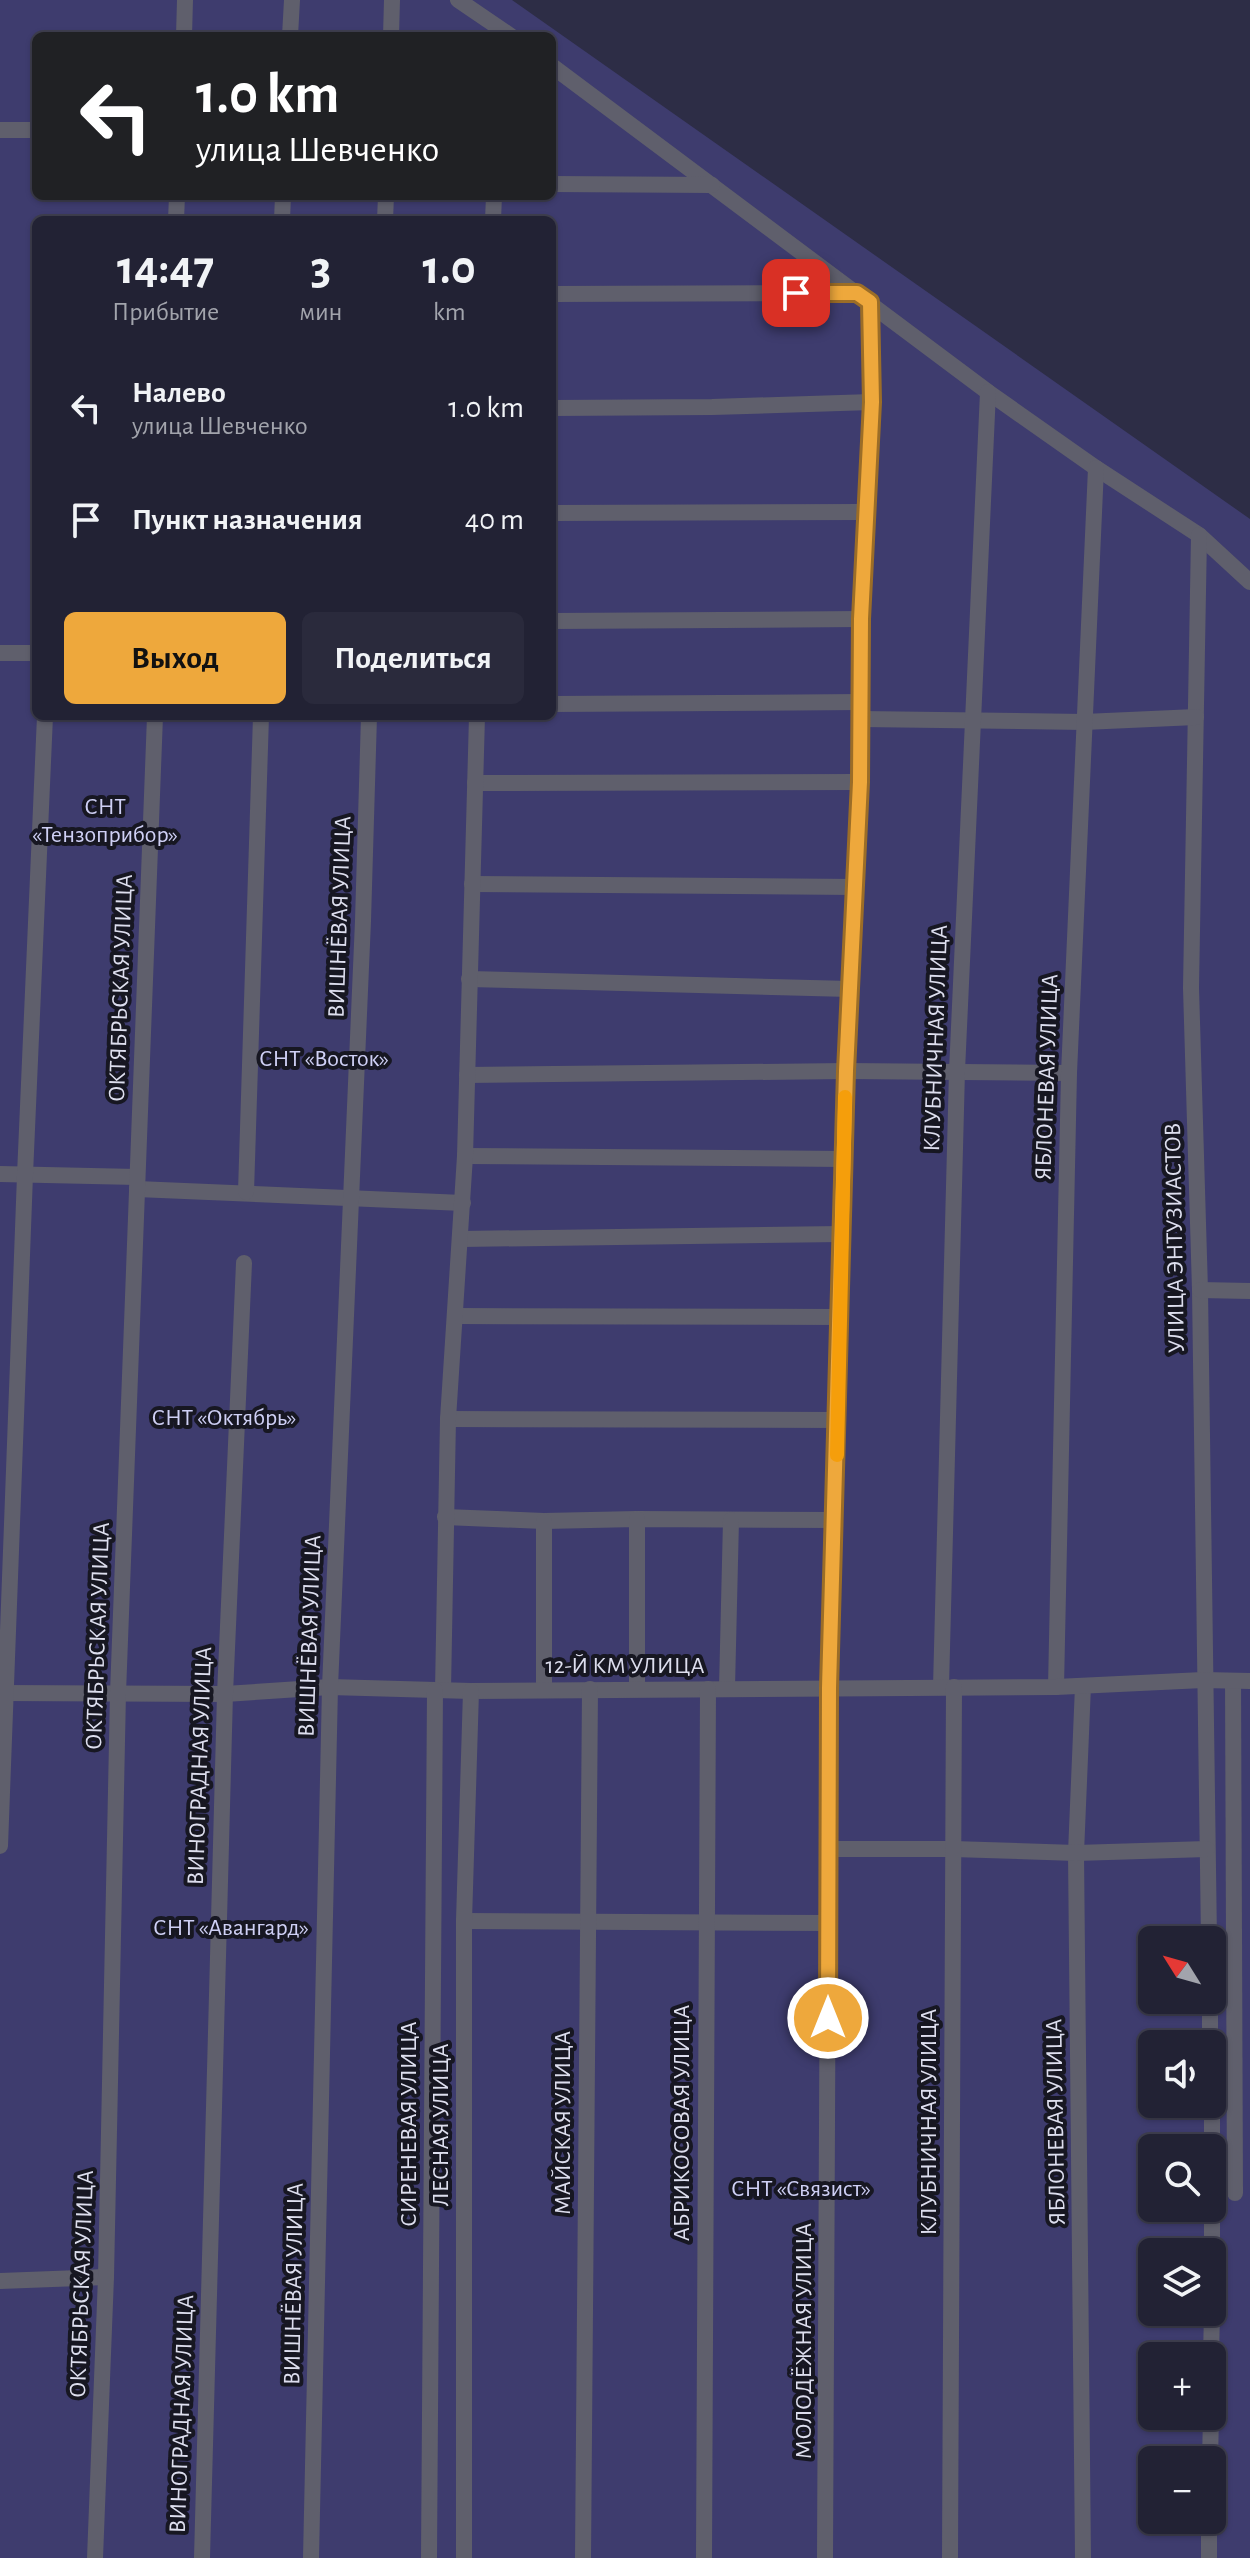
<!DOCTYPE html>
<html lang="ru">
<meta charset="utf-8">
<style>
body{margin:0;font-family:"Alegreya Sans",sans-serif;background:#2a2a3c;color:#f1f3f6;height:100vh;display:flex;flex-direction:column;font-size:30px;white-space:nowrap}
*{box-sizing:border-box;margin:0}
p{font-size:26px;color:#a2a4ac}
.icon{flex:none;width:44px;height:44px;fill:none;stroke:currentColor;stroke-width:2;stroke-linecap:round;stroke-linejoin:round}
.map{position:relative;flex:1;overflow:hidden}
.drawer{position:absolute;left:32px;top:216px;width:524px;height:504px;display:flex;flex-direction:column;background:#222234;border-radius:12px;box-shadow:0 2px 6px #0004,0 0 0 2px #3f3f4f}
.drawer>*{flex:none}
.banner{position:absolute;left:32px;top:32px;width:524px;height:168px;border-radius:12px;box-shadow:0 2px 6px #0004,0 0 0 2px #3f3f4f;background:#202124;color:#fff;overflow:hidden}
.needle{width:52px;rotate:307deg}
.controls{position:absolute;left:1138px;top:1926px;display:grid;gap:16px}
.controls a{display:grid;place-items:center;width:88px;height:88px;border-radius:12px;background:#222234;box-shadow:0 2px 6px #0004,0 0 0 2px #3f3f4f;font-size:40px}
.pin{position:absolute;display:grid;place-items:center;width:68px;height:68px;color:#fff;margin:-34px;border-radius:16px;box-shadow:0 4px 12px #0006}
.me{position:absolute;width:88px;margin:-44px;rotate:0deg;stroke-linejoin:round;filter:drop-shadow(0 0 6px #0008)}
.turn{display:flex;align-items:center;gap:28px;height:168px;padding:0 32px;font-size:36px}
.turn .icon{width:104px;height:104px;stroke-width:2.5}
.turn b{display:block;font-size:56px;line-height:68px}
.eta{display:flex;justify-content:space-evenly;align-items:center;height:136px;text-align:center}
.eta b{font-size:48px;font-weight:700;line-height:56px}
.action{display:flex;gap:16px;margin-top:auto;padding:16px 32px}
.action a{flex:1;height:92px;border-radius:12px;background:#eea83c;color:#111;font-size:32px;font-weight:700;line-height:92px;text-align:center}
.action a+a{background:#2a2a3c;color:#f1f3f6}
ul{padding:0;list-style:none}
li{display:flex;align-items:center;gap:24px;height:112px;padding:0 32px}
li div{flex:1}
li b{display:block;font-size:30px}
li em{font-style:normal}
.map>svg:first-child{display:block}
.garden{fill:#3e3c6e;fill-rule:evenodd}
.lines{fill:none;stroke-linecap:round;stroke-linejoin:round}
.minor{stroke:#5f5f6c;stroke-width:16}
.route-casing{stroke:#9b6d27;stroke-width:20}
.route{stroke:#eea83c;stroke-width:14}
.slow{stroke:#f59e0b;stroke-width:14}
.labels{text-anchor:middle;stroke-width:8;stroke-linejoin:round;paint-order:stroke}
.park-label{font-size:24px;fill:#cfd0f5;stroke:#171722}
.street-label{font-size:24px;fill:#dddeee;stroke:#171722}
</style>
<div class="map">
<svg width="1250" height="2558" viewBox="0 0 1250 2558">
<rect width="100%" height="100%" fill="#2d2d46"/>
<path class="garden" d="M0,0H512L1250,519V2558H0ZM36,36H552V196H36ZM36,220H552V716H36ZM1152,1940H1212V2000H1152ZM1152,2044H1212V2104H1152ZM1152,2148H1212V2208H1152ZM1152,2252H1212V2312H1152ZM1152,2356H1212V2416H1152ZM1152,2460H1212V2520H1152Z"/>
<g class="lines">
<g class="minor">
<path d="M458,0L511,36"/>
<path d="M184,36L185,0"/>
<path d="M290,36L292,0"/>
<path d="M391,36L392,0"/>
<path d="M552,66L988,392L1096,468L1199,535L1250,582"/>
<path d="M0,130H36"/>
<path d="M552,184L712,185"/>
<path d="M176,220L177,196"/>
<path d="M282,220L283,196"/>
<path d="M385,220L386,196"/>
<path d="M493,220L494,196"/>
<path d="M552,294L857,293"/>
<path d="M552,408L712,407L872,402"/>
<path d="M552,513L866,512"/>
<path d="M1199,535L1191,988L1200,1290L1209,1940"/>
<path d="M552,621L861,619"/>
<path d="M0,653H36"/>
<path d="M552,704L862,702"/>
<path d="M861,719L1084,722L1196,717"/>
<path d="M475,783L860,782"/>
<path d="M472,884L856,887"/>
<path d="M469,979L850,989"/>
<path d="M467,1075L846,1071L1069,1073"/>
<path d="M465,1156L843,1159"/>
<path d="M0,1174L137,1177"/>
<path d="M137,1189L463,1203"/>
<path d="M246,1192L261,716"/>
<path d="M461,1239L842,1234"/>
<path d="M1200,1290L1250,1291"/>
<path d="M456,1316L841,1317"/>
<path d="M448,1419L838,1420"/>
<path d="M445,1517L544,1521L637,1519L835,1520"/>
<path d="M637,1519V1689"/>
<path d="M1233,1681L1235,2193"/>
<path d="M1083,1686L1076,1853L1083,2558"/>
<path d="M941,1687L957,1071L988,392"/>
<path d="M1056,1687L1069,1073L1096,468"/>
<path d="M727,1688L731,1520"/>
<path d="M443,1690L448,1419L465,1156L477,716"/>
<path d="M544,1690V1521"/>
<path d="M0,1693L225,1694L330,1687L471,1691L1056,1687L1203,1680L1250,1681"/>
<path d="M0,1846L25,1175L45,716"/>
<path d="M828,1849H953L1076,1853L1207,1849"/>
<path d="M464,1921L829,1923"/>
<path d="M1210,2000V2044"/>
<path d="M1212,2104V2295"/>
<path d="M0,2281L106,2277"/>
<path d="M1211,2356L1212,2312"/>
<path d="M1210,2460L1211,2416"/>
<path d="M95,2558L106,2277L118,1693L155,716"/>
<path d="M202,2558L225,1694L244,1263"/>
<path d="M311,2558L330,1687L363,921L369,716"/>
<path d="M429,2558L435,1690"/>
<path d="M464,2558V1921L471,1691"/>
<path d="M583,2558L590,1689"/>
<path d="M704,2558L708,1689"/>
<path d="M825,2558L829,1688L846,1071L860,782L861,619L872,402L870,302"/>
<path d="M950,2558L954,1687"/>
<path d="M1209,2558V2520"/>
</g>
</g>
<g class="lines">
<defs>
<path id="route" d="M796,293H857L870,302L872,402L861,619L860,782L846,1071L829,1688L828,2018"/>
</defs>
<use href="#route" class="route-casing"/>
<use href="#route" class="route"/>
<path class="slow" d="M837,1455L845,1097"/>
</g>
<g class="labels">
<g class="park-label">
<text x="105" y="814">СНТ<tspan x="105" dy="28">«Тензоприбор»</tspan></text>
<text x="324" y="1066">СНТ «Восток»</text>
<text x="224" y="1425">СНТ «Октябрь»</text>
<text x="231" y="1935">СНТ «Авангард»</text>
<text x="801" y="2196">СНТ «Связист»</text>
</g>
<g class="street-label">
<text transform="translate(339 917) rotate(-88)" y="8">ВИШНЁВАЯ УЛИЦА</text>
<text transform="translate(120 988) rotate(-88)" y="8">ОКТЯБРЬСКАЯ УЛИЦА</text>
<text transform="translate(935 1038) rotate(-88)" y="8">КЛУБНИЧНАЯ УЛИЦА</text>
<text transform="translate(1046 1077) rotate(-88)" y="8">ЯБЛОНЕВАЯ УЛИЦА</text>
<text transform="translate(1174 1238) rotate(-91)" y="8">УЛИЦА ЭНТУЗИАСТОВ</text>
<text transform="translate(97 1636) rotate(-88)" y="8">ОКТЯБРЬСКАЯ УЛИЦА</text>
<text transform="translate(309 1636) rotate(-88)" y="8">ВИШНЁВАЯ УЛИЦА</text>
<text x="625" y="1673">12-Й КМ УЛИЦА</text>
<text transform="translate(199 1766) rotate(-88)" y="8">ВИНОГРАДНАЯ УЛИЦА</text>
<text transform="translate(928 2122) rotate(-90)" y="8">КЛУБНИЧНАЯ УЛИЦА</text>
<text transform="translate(1055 2122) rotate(-91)" y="8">ЯБЛОНЕВАЯ УЛИЦА</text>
<text transform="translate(562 2123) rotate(-90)" y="8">МАЙСКАЯ УЛИЦА</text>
<text transform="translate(681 2123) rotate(-90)" y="8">АБРИКОСОВАЯ УЛИЦА</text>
<text transform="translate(408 2124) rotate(-90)" y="8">СИРЕНЕВАЯ УЛИЦА</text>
<text transform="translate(440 2125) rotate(-90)" y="8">ЛЕСНАЯ УЛИЦА</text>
<text transform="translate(81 2284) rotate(-88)" y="8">ОКТЯБРЬСКАЯ УЛИЦА</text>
<text transform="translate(293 2284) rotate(-89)" y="8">ВИШНЁВАЯ УЛИЦА</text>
<text transform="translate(803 2341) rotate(-90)" y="8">МОЛОДЁЖНАЯ УЛИЦА</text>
<text transform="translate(181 2414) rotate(-88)" y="8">ВИНОГРАДНАЯ УЛИЦА</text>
</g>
</g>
</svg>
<div class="controls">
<a><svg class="needle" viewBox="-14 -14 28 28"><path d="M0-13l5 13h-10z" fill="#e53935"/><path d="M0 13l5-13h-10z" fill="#a2a4ac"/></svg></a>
<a><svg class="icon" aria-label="sound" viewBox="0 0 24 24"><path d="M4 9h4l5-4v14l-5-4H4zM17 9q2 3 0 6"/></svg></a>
<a><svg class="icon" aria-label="search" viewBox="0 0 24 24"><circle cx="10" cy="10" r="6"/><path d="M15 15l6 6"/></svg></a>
<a><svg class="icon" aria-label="layers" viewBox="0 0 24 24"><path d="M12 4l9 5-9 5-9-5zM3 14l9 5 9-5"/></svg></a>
<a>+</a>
<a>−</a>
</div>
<div class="pin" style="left:796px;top:293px;background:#d93025"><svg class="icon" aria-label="arrive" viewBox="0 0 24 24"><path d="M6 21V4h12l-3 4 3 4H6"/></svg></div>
<svg class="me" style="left:828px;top:2018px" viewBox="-20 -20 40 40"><circle r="17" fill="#eea83c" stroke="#fff" stroke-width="3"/><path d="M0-11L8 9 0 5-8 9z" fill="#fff"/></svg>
<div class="banner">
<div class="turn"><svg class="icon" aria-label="left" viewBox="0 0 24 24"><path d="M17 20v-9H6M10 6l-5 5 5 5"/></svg><div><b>1.0 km</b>улица Шевченко</div></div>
</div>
<section class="drawer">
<div class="eta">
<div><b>14:47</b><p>Прибытие</p></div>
<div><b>3</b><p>мин</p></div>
<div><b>1.0</b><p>km</p></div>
</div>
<ul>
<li><svg class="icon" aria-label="left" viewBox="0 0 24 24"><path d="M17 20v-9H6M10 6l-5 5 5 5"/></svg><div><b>Налево</b><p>улица Шевченко</p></div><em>1.0 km</em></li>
<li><svg class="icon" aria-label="arrive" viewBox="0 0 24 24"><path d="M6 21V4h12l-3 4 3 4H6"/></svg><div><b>Пункт назначения</b></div><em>40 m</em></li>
</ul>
<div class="action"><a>Выход</a><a>Поделиться</a></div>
</section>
</div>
